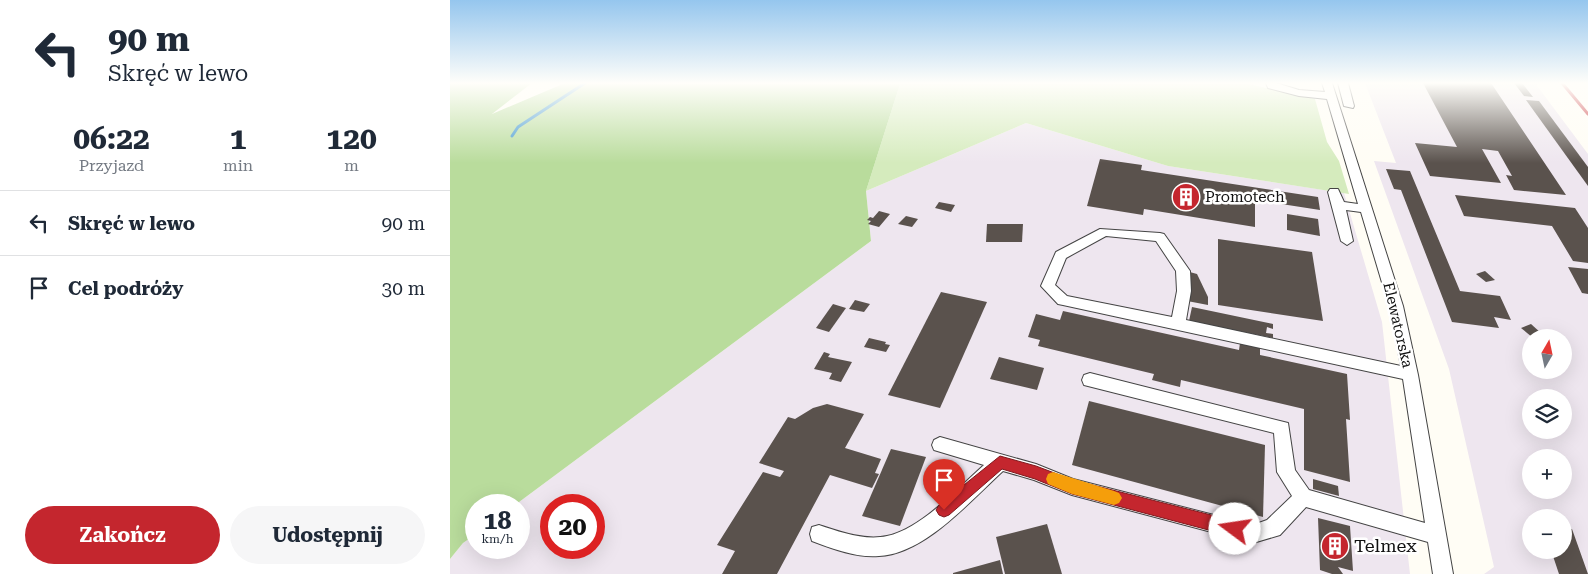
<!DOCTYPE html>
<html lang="pl">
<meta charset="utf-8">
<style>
body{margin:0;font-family:"Roboto Serif",serif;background:#f6f6f7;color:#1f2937;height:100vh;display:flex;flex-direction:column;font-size:19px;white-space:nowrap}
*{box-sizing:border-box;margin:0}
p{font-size:16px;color:#747a83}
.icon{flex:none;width:28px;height:28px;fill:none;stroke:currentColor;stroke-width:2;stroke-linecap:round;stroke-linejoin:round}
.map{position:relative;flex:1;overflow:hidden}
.side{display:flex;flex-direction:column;background:#fff;width:450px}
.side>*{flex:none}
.banner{background:#fff;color:#1f2937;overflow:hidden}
.needle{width:32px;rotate:9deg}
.buttons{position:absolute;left:1072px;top:329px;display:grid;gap:10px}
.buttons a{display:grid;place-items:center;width:50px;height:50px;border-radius:50%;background:#fff;box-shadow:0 5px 20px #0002;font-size:25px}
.speed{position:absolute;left:15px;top:494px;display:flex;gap:10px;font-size:25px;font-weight:700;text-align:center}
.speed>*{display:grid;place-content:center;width:65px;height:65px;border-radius:50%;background:#fff;box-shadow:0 5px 20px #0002;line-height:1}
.speed small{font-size:12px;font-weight:400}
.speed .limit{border:8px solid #d22;background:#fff;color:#111}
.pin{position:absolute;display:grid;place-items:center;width:42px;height:42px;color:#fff;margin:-51px -21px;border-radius:50% 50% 50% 0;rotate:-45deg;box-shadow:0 0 5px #0007}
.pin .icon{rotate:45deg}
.me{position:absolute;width:55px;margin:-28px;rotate:284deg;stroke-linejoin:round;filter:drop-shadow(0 0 4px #0008)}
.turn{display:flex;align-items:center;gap:18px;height:105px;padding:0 25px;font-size:22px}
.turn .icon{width:65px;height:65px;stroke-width:2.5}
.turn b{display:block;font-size:35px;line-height:42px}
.eta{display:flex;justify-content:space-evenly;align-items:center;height:85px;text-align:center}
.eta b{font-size:30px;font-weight:700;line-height:35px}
.button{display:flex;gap:10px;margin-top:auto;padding:10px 25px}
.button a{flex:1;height:58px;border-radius:30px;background:#c4262e;color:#fff;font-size:20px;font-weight:700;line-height:58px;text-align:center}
.button a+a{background:#f6f6f7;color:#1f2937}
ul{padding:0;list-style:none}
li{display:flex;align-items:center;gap:15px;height:65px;padding:0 25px;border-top:1px solid #e0e1e3}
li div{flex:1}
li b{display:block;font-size:19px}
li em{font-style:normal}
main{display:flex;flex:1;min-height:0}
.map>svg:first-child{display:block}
.industrial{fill:#eee6ef;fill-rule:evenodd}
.green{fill:#d5ebbd}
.forest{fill:#b9dc9c}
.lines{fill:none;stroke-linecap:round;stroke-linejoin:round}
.stream{stroke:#3f96cf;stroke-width:3}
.building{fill:#5a524d}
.minor-casing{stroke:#444;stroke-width:2}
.minor{fill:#fff;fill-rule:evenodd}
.rail{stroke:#c4262e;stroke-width:3}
.route{fill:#c4262e;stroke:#7f191e}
.slow{fill:#f59e0b}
.labels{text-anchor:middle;stroke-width:5;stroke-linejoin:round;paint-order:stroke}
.poi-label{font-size:15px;fill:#111;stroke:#fff;text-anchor:start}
.street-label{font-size:15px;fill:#111;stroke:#fff}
.near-poi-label{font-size:18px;fill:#111;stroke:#fff;text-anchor:start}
</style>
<main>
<section class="side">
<div class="banner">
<div class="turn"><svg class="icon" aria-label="left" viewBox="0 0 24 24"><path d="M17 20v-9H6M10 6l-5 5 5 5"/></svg><div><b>90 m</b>Skręć w lewo</div></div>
</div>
<div class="eta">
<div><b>06:22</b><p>Przyjazd</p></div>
<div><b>1</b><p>min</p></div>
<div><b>120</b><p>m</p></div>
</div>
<ul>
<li><svg class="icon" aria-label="left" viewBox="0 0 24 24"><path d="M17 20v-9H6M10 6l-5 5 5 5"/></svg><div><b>Skręć w lewo</b></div><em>90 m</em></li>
<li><svg class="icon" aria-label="arrive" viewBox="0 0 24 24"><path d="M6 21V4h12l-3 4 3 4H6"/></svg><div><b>Cel podróży</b></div><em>30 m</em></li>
</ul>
<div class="button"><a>Zakończ</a><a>Udostępnij</a></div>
</section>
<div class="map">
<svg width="1138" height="574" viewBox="0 0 1138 574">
<rect width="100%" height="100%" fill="#fffdf5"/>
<g class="industrial">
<path d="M915,83H1085L1138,154V574H1034L1044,567L999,369L924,161L946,163ZM1081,338H1114V370H1081ZM1081,398H1114V430H1081ZM1081,458H1114V490H1081ZM1081,518H1114V550H1081Z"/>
<path d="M576,123L718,166L894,193L932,322L960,574H0V559L13,543L26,534V548H69V505H65L421,241L416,191ZM101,505H144V548H101Z"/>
</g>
<path class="green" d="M447,83H794L865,99L877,142L889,161L899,194L718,166L576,123L416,191L450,84Z"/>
<path class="forest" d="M0,83H82L42,114L115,83L450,84L416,191L421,241L65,505H26V534L13,543L0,559Z"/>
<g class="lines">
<path class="stream" d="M62,136L68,127L135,83"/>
</g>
<g class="building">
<path d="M973,83H1041L1116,195L1064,190L1056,175L1062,176L1048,151L1032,149L1051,183L980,176L965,143L1007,147Z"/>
<path d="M1064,83H1072L1083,97L1074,96Z"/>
<path d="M1076,100L1089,101L1138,167V186Z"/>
<path d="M650,159L692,165L691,170L868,197L870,210L805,200V227L694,209L693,215L637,206Z"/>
<path d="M936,169L960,171L1010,291L1050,296L1061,320L1044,317L1049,328L1002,322L951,190L944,189Z"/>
<path d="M1005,195L1125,208L1138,228V263L1123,261L1102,226L1014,216Z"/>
<path d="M489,202L505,205L501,212L485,208Z"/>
<path d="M429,211L440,214L429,227L418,224L421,221L417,220L420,217L423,218Z"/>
<path d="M837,214L868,219L870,236L837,230Z"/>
<path d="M456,216L468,219L462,227L448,224Z"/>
<path d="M537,224H573L572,242H536Z"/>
<path d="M768,239L862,252L873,321L768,305Z"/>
<path d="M1118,267L1138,269V294L1132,293Z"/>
<path d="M736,271L747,274L758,297V305L732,300Z"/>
<path d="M1035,271L1045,280L1036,282L1026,274Z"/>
<path d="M491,292L537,302L490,408L438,395Z"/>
<path d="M405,300L420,304L414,312L399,309Z"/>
<path d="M383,304L396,308L379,332L366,328Z"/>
<path d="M742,307L823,324V329L817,327L816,333L823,334V338L739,321Z"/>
<path d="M613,311L789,350L790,343L810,348V355L897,374L900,420L896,419L900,482L854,470V409L731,380L730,387L702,380L704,374L588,346L590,340L578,337L586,314L610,320Z"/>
<path d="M1081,324L1092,334L1082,337L1071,328Z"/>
<path d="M419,338L436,342L435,344L440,345L436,352L414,347Z"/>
<path d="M374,352L380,354L378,357L402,362L391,382L379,379L382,373L364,369Z"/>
<path d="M549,357L594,368L587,390L540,379Z"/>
<path d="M639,401L815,445L813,517L622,465Z"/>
<path d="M377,404L414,414L395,448L431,459L425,473L429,474L422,488L380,475L327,574H272L285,551L267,545L313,472L330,477L334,471L309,463L338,417L345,419L363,408Z"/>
<path d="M441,449L476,457L450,526L412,516Z"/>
<path d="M863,479L888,486L889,496L863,489Z"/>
<path d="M868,518L900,526L903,571L888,567L893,574H882L870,570Z"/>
<path d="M597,524L612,574H555L546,537Z"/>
<path d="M1114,528L1122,529L1138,574H1109L1101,550H1114Z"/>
<path d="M550,560L553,574H503V573Z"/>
</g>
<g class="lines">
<defs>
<g id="minor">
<path d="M816,83H826L849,90L875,92L872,83H882L953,306L968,375L1003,574H983L978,542L856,507L830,535L803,543L622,495L584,480L553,471C521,500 475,554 429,556C407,558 383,549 362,541L360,534L362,527L369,525C390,532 415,541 437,536C471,529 508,488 534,465L484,450L482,445L484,440L490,437L586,464L623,479L803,525L817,520L842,496L827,472L824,433L634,385L632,380L634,375L640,373L838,423L845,470L859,490L975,523L953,379L613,305L608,304L591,286L606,252L650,229L710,233L714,234L740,271L741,291L736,320L951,366L939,306L911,212L896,210L903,241L897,245L891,241L878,192L880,189H888L894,202L908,204L877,99L849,96L818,88ZM656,236L706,241L726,271L727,291L722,317L617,296L605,285L616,258Z"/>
<path d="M888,83H898L904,106L903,108L894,106Z"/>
</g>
</defs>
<use href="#minor" class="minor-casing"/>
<use href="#minor" class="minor"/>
<path class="rail" d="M1112,83L1138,114"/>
</g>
<linearGradient id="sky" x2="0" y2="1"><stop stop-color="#95c6ee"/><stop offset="0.51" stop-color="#fffefa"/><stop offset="1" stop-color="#fffefa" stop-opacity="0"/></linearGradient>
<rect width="1138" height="163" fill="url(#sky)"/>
<path class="route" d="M550,456L586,466L623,480L785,521L790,524L793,529L790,534L785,537L622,494L585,479L552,469L499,515L494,517L489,515L486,510L489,505Z"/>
<path class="slow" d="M603,472L664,491L669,493L672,498L669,503L664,505L622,494L598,484L596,479L598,474Z"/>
<defs>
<symbol id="building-disc" viewBox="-11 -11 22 22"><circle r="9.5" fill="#c4262e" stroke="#fff"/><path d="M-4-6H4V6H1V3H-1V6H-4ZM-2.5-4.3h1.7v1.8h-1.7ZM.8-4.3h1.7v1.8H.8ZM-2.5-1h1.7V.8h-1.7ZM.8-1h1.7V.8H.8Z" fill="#fff"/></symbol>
</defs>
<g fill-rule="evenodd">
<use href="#building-disc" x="720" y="181" width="32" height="32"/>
<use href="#building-disc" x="869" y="530" width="32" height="32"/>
</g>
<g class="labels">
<g class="poi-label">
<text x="755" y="202">Promotech</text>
</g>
<g class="street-label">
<text transform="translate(948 325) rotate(77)" y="5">Elewatorska</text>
</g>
<g class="near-poi-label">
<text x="904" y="552">Telmex</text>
</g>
</g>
</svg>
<div class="buttons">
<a><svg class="needle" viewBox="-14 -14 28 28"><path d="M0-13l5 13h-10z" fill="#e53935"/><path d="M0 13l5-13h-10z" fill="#747a83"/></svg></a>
<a><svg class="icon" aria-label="layers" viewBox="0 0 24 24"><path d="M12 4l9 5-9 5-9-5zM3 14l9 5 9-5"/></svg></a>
<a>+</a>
<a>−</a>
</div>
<div class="speed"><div>18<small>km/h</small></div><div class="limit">20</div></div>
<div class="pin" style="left:494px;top:510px;background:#d93025"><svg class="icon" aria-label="arrive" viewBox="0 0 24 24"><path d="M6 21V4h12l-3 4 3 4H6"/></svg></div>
<svg class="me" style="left:785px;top:529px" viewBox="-20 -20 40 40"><circle r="19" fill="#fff"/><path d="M0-13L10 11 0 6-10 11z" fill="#c4262e"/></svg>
</div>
</main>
